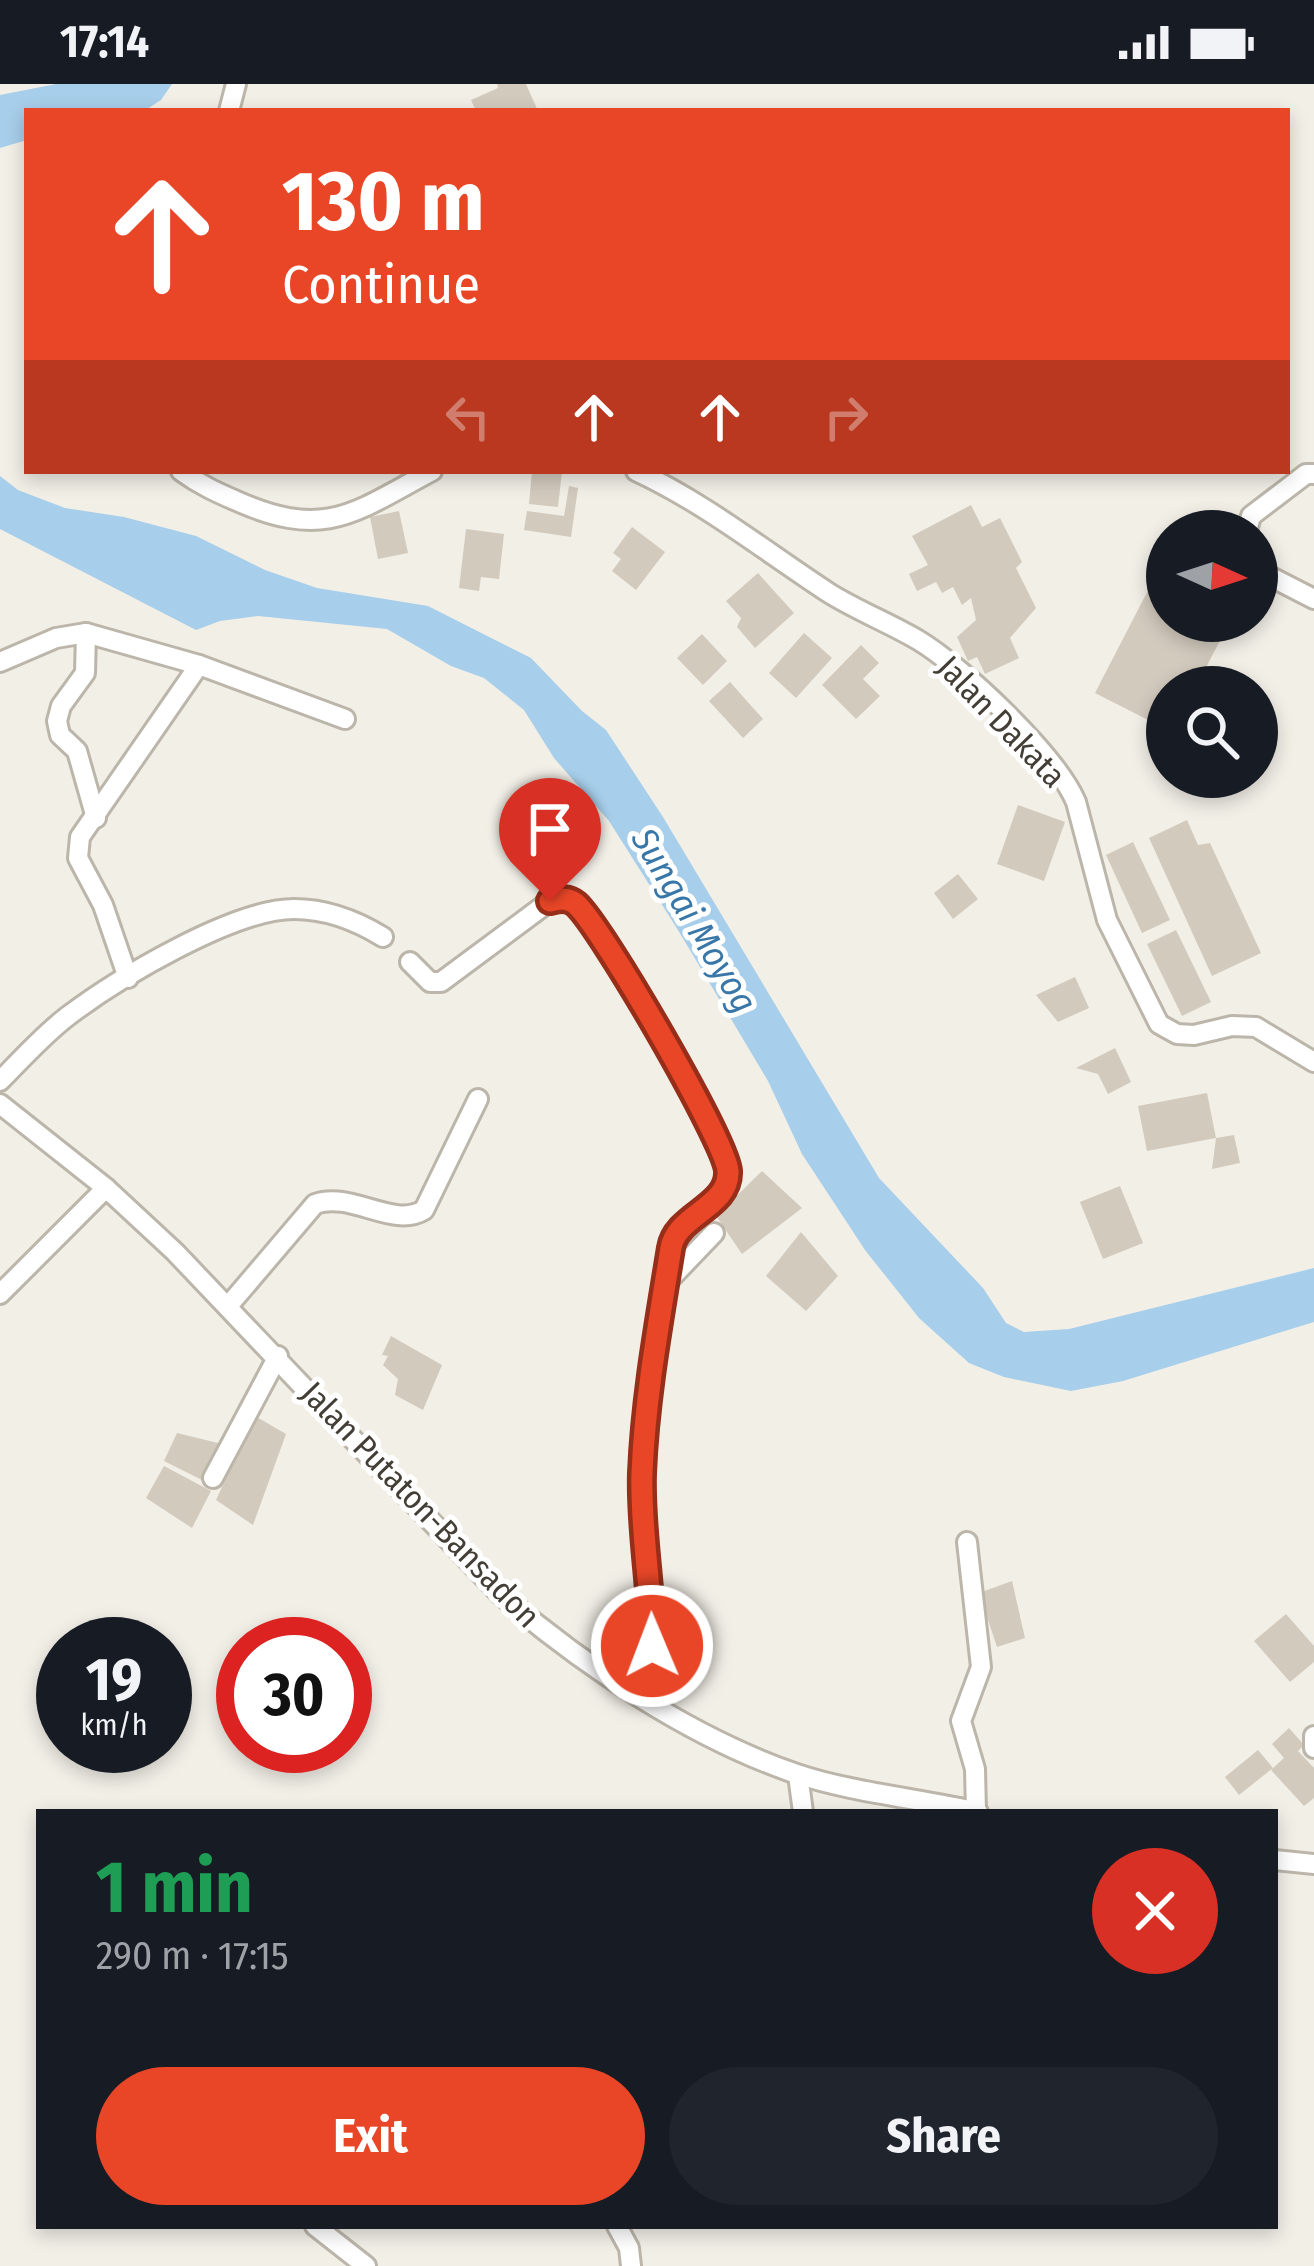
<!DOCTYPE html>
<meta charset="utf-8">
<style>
body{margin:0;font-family:"Fira Sans Condensed",sans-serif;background:#20242c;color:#f1f3f6;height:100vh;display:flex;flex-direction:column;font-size:45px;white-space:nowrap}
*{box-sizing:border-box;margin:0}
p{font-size:39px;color:#9ea1a6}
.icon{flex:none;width:66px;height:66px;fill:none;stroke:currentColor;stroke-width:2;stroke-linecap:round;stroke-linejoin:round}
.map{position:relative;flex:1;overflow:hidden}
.drawer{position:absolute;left:36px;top:1725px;width:1242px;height:420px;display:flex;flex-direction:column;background:#171b24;border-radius:0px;box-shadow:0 6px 18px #0003}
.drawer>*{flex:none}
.banner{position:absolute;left:24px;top:24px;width:1266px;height:366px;border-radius:0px;box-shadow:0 6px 18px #0003;background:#e84627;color:#fff;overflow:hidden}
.needle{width:78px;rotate:93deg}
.fabs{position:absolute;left:1146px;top:426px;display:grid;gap:24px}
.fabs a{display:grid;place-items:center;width:132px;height:132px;border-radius:50%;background:#171b24;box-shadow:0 6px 18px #0003;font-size:60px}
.speed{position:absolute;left:36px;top:1533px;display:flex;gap:24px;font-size:60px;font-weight:700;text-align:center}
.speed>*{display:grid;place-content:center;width:156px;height:156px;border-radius:50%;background:#171b24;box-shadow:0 6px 18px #0003;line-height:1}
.speed small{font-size:30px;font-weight:400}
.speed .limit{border:18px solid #d22;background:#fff;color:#111}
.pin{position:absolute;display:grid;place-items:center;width:102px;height:102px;color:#fff;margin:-123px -51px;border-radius:50% 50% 50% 0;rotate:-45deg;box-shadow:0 0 12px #0007}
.pin .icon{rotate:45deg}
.me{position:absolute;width:132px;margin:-66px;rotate:359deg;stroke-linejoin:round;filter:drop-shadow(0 0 9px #0008)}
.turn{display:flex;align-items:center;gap:42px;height:252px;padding:0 60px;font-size:54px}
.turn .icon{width:156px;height:156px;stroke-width:2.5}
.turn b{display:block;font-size:84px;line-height:102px}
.lanes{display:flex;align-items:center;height:114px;padding:0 60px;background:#0003;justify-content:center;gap:60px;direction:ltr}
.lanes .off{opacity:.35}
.round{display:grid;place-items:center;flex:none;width:126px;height:126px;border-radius:63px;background:#20242c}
.summary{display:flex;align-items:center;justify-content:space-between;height:204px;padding:0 60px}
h1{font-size:72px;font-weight:700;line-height:90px;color:#1e9e55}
.button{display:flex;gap:24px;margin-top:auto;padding:24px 60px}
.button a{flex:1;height:138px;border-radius:72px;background:#e84627;color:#fff;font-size:48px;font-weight:700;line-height:138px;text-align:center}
.button a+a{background:#20242c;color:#f1f3f6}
.status{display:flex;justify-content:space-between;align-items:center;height:84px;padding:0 60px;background:#171b24;direction:ltr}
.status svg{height:33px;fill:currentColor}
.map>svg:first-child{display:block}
.water{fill:#a7ceea}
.building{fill:#d2cabd}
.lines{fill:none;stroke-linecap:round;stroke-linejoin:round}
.minor-casing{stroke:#bcb6aa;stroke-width:24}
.minor{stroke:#fff;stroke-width:18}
.route-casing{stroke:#972e19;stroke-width:30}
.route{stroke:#e84627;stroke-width:21}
.labels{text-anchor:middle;stroke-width:10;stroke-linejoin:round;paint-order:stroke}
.street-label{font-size:33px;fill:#443f36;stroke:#fff}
.water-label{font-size:36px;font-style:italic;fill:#3877a7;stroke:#fff}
</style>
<div class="status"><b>17:14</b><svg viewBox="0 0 49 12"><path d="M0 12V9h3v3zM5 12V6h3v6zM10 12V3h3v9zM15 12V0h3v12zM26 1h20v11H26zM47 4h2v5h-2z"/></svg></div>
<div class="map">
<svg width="1314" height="2182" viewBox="0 0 1314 2182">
<rect width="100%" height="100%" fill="#f2efe7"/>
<g class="water">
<path d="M56,0H172L161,16L144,27H27V56L0,64V11Z"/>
<path d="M0,392L18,406L65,424L124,433L196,452L265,486L317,504L428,522L531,574L582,627L606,646L663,733L879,1094L983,1204L1006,1239L1024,1248L1069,1245L1314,1184V1238L1123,1297L1071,1307L1004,1293L969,1279L919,1234L865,1166L802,1070L768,997L678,846L609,737L554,674L524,626L484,594L451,582L387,545L258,532L220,537L196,546L0,445Z"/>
</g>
<g class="building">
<path d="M497,0H526L538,27H476L471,16L498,4Z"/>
<path d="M532,387H562L558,423L529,420Z"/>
<path d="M569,402L578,404L571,453L524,446L527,427L564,432Z"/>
<path d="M971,421L982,443L1000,434L1022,478L1016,484L1036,524L1010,554L1019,574L985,590L977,573L968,577L957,553L976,536L971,514L962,521L953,503L942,509L936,498L917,507L909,490L928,481L912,452Z"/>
<path d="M399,427L408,469L378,475L370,433Z"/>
<path d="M632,443L665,468L636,506L612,487L621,475L613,469Z"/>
<path d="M466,445L504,450L499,495L481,493L479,507L459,504Z"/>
<path d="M1159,485L1167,490V537H1230L1196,603H1167V617L1156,640L1095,609Z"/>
<path d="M758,489L794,529L755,564L737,543L741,534L726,517Z"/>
<path d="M804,549L832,574L796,614L769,589Z"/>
<path d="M702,550L727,577L703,601L677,574Z"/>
<path d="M861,561L879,579L863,595L880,612L856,635L822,601Z"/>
<path d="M730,598L763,635L743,654L709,617Z"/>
<path d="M1018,721L1065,738L1044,797L997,780Z"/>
<path d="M1187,736L1198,761L1210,759L1261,869L1212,892L1149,754Z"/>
<path d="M1133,758L1170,836L1142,849L1106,771Z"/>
<path d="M958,790L978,815L953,835L934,809Z"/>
<path d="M1176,846L1211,918L1182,932L1147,860Z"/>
<path d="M1075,893L1089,924L1058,938L1036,911Z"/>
<path d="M1115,964L1131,998L1108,1010L1098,990L1076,984Z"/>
<path d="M1207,1009L1216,1054L1147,1067L1138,1022Z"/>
<path d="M1234,1051L1240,1079L1212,1085L1216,1054Z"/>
<path d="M762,1087L802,1124L742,1170L716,1132Z"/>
<path d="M1120,1102L1143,1159L1103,1175L1080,1118Z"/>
<path d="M801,1148L838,1192L806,1227L766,1192Z"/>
<path d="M391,1252L442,1281L423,1326L395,1311L398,1295L383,1281L388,1272L382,1271Z"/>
<path d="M255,1332L286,1350L253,1441L216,1416Z"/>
<path d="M177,1349L218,1359L217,1373L202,1396L164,1377Z"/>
<path d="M164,1382L211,1407L192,1444L146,1414Z"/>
<path d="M1012,1497L1025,1554L997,1563L979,1509Z"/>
<path d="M1286,1530L1314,1562V1578L1290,1598L1254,1557Z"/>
<path d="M1289,1644L1304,1661L1298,1667L1314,1684V1714L1304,1722L1271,1686L1284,1674L1272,1660Z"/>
<path d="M1258,1666L1273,1684L1239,1711L1225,1693Z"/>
</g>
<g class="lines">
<defs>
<g id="minor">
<path d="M229,27L236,0"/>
<path d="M181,387C200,401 218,409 239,418C326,456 355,428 432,387"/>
<path d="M636,387C705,419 766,468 829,509C858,527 889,539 918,556C963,583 1056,671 1076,718L1107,836L1159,940L1177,950L1194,951L1232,942L1256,943L1314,978"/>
<path d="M1247,447L1251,432L1306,390H1314"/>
<path d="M1257,480L1269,492L1314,515"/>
<path d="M86,549L85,589L61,622L57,637L60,651L77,667L96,734"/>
<path d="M0,578L56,554L86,549L199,581L345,635"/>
<path d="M410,878L430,898H441L550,817L565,814L574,818C603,858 738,1059 727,1097C721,1120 686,1139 671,1157L668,1197"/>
<path d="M128,894L103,821L78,774L80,753L199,581"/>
<path d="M0,997C22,975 43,951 68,932C117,895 233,825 294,825C325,825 357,837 383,853"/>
<path d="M0,1020L106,1104L175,1168L500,1510C584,1582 691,1654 797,1690C850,1708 922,1715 978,1728"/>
<path d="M0,1210L106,1104"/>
<path d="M229,1221L315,1120C352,1107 393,1145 424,1126L478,1015"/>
<path d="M213,1394L278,1272"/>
<path d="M967,1458L981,1583L961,1637L975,1685L976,1728"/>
<path d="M645,1613L650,1598L652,1526L642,1394L656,1253L668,1197L714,1149"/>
<path d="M1314,1652V1664"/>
<path d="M798,1691L803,1728"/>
<path d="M1275,1776L1314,1780"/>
<path d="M315,2142L366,2182"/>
<path d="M617,2142L629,2164L631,2182"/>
</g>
</defs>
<use href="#minor" class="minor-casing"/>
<use href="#minor" class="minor"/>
</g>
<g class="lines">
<defs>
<path id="route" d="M550,817C560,815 568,813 576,820C601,842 726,1057 728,1087C730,1123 676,1131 671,1164C659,1238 645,1314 642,1389C640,1446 652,1504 652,1562"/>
</defs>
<use href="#route" class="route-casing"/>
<use href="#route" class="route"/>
</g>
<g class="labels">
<g class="street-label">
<text transform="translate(1002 637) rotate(46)" y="12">Jalan Dakata</text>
<text transform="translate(421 1420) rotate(46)" y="12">Jalan Putaton-Bansadon</text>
</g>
<g class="water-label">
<text transform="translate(695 836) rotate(59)" y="13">Sungai Moyog</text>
</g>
</g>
</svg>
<div class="fabs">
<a><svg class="needle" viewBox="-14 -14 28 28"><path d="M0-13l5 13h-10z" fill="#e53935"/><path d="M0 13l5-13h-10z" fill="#9ea1a6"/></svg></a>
<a><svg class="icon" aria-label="search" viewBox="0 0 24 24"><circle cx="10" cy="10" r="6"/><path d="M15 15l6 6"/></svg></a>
</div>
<div class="speed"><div>19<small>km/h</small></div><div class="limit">30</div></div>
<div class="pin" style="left:550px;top:817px;background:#d93025"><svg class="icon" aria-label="arrive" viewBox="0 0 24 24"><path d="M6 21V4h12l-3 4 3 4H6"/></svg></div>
<svg class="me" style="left:652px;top:1562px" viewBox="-20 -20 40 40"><circle r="17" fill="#e84627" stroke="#fff" stroke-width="3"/><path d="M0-11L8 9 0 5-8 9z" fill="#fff"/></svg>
<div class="banner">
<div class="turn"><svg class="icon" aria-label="ahead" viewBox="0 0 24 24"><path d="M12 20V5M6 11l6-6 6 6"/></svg><div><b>130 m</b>Continue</div></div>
<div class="lanes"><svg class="icon off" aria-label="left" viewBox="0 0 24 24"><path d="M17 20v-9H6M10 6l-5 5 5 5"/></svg><svg class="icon" aria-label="ahead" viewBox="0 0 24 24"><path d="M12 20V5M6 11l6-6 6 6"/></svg><svg class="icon" aria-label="ahead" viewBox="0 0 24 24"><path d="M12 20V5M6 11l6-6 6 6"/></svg><svg class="icon off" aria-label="right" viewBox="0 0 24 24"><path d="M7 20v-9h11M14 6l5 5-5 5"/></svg></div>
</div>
<section class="drawer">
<div class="summary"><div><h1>1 min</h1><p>290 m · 17:15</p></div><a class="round" style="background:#d93025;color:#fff"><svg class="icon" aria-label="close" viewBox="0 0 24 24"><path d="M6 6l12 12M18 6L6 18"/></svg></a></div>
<div class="button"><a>Exit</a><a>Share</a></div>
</section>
</div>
